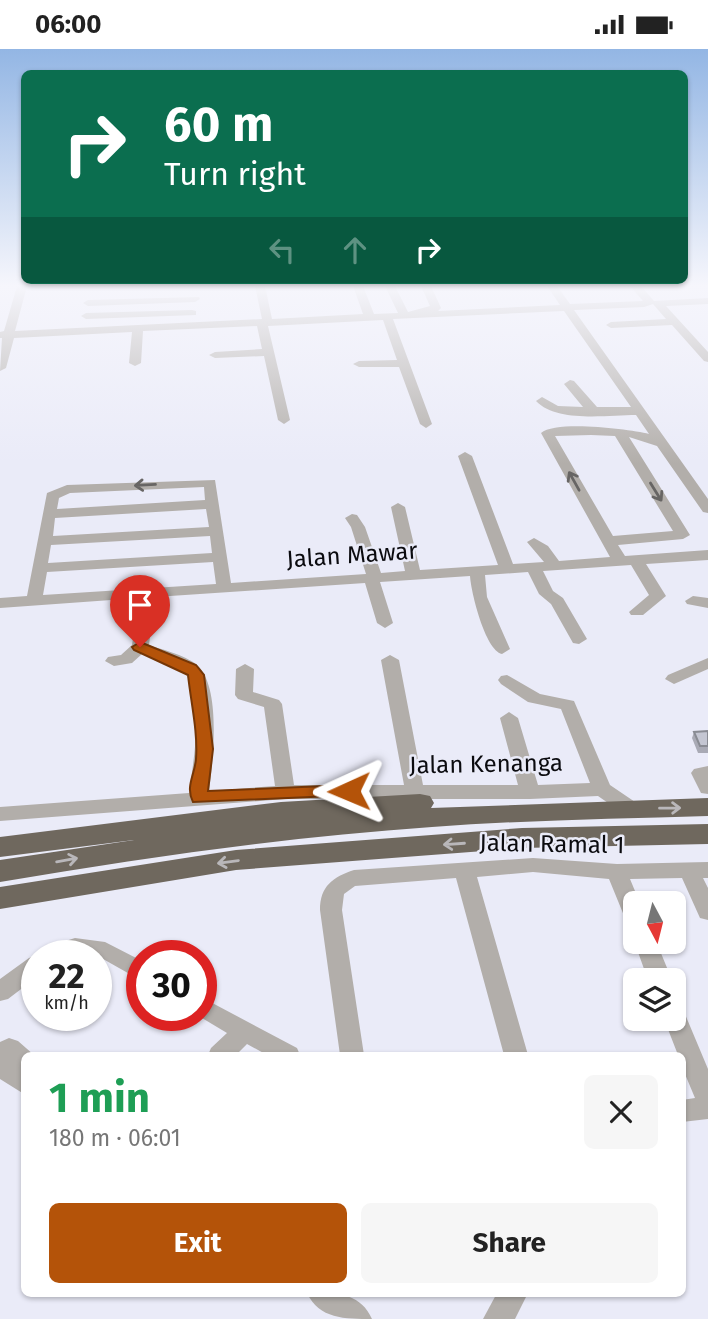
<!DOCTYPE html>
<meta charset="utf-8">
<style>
body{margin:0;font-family:"Fira Sans",sans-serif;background:#f6f6f6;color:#222;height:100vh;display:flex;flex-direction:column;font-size:26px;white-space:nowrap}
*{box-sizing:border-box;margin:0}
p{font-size:23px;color:#767676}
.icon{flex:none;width:38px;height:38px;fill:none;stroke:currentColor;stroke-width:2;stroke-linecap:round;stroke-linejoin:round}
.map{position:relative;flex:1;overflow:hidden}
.side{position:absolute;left:21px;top:1003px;width:665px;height:245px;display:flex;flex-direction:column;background:#fff;border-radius:10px;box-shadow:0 2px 5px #0004}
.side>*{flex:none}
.guide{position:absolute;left:21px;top:21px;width:667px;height:214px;border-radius:10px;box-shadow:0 2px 5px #0004;background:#0b6e4f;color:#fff;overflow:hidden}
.needle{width:46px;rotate:173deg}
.tools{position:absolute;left:623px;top:842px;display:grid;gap:14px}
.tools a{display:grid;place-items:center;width:63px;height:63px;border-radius:10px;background:#fff;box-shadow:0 2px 5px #0004;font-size:35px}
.speed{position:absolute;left:21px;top:891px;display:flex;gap:14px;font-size:35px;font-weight:700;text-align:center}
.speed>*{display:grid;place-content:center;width:91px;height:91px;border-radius:50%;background:#fff;box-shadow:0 2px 5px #0004;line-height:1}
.speed small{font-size:18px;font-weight:400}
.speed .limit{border:10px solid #d22;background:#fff;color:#111}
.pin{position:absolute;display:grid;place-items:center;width:60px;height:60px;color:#fff;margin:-72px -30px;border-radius:50% 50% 50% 0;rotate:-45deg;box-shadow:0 0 7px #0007}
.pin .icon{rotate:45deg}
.me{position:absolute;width:77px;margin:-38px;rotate:269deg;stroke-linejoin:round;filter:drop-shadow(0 0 5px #0008)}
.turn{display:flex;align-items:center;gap:24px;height:147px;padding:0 28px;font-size:32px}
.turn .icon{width:91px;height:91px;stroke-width:2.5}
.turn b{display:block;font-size:49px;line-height:60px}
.lanes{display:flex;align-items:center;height:66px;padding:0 28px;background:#0003;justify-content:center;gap:35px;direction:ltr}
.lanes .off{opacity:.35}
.round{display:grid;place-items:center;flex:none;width:74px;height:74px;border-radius:10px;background:#f6f6f6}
.headline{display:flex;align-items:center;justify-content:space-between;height:119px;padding:0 28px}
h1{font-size:42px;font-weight:700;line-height:52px;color:#1e9e55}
.primary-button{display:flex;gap:14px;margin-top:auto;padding:14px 28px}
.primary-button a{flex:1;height:80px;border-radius:10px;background:#b45309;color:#fff;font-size:28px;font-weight:700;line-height:80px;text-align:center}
.primary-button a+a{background:#f6f6f6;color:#222}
.status{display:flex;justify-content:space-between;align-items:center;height:49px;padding:0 35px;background:#fff;direction:ltr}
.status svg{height:19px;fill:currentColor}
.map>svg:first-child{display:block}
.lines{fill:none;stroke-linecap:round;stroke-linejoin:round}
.minor{fill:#b2aeaa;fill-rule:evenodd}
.highway{fill:#6f685e;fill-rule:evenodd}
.wall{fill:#a9aab5}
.building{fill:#c4c6d2;stroke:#898b93;stroke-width:2}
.oneway{stroke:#676564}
.oneway2{stroke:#b9b7ba}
.route{fill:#b45309;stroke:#753606;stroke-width:2}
.labels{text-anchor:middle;stroke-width:5;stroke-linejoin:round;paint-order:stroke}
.street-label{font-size:24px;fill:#0b0b0f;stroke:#eaebf8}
</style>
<div class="status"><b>06:00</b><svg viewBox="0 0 49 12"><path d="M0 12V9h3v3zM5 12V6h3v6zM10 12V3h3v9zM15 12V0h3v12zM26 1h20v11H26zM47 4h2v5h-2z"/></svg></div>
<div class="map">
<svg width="708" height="1270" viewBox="0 0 708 1270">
<rect width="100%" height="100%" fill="#eaebf8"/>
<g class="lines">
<g class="minor">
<path d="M17,237H27L15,282L262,270L255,237H265L272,270L363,265L353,237H363L374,265L398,264L385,237H395L408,263L430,257L421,237H431L441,259L438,262L560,256L547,237H557L570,255L643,252L630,237H641L654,252L708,249V255L666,257L708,303V313L704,312L672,276L611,279L606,276L611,273L666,270L653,255L644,258L574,261L708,450V464L703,463L657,397L629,388L690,486L683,490L618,496L625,507L708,501V511L646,515L666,547L643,566H631L629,563L649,546L631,516L543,522L553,542L563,549L587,590L579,595L573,594L551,555L539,545L528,523L485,526L487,548L510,600L502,605C485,601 471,543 470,527L380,533L393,574L385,579L377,574L365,534L155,548L149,596C163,601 189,607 199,618C221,642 213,712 209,742L275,737L264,658L238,650L235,646L236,620L245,615L254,620L253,643L279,651L282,655L294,736H404L381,611L390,606L399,611L423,736H518L500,669L509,663L518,669L538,736L590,734L561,660L528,653L501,635L498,631L501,627L507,626L540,645L574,652L610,736L638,755L641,760L638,765H624L598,747L530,750H285L0,772V758L189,744C194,708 204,656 185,623L142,605L132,614L114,617L105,612L108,608L121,606L132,596L139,549L0,559V549L27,547L47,444L67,436L215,431L231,534L366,525L351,478L345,469L352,465L357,466L365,478L381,524L405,522L391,458L398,454L405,458L420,521L498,516L458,407L465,403L472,407L513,515L544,513L527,493L534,489L548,497L559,512L610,508L541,384C556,371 629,380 649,385L636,366C607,366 557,374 536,352L542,348L558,357L583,358L564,335L570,331L574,332L597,358H631L564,262L393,270L432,375L426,379L420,375L399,318H359L353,315L359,312L397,311L383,271L268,277L290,371L284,375L278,371L264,307L215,309L209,306L215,303L262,300L257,277L143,282L141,314L135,317L129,314L132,283L14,289L6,319L0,322L2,289H0V283L4,282ZM591,386L615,387L673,482L613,487L555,387ZM204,438L205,451L57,460L59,449L70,444ZM206,460L209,478L53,487L55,469ZM210,487L212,504L48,514L51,496ZM213,513L216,535L43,546L47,523Z"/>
<path d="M199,248L200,250L195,253L88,257L83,254L88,251Z"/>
<path d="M192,261L196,262V266L86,270L81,267L86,264Z"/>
<path d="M693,547L708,549V559L687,555L685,552Z"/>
<path d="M708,609V620L674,635L665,630L668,626Z"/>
<path d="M708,717V745L701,744L691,724L694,720Z"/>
<path d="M533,809L617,815L708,813V829H703L708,839V871L700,869L682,829L630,830L640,854H635V876L627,874L609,830L533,823L477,828L528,1006H504L456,829L355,837L344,845L342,861L364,1006H340L320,861C320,837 333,828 354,821Z"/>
<path d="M75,889L105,893L142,912V932L96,906H37V928L8,950L0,952V930L29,909L37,906H38L41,900Z"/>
<path d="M635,889V892H656L672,931H648L634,892Z"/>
<path d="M201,948L297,999L300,1006H267L247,995L236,1006H208L211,999L227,984L197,966H201Z"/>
<path d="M674,955L682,958L708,1020V1070L682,1073V1051L695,1049L682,1018V1006H678L664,970H674Z"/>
<path d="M9,989L18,992L34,1006H24V1045L0,1030V993Z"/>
<path d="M307,1244C333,1244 360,1242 372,1270C345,1270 319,1270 307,1244Z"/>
<path d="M497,1244H528L515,1270H483Z"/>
</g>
<g class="highway">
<path d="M420,745L430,747L434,754L431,759L708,749V767C616,770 524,771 432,778C287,788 143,809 0,833V811L134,791L0,808V788L281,753Z"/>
<path d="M708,775V795L522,799L236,821L0,860V838L236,801L522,779Z"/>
</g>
</g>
<path class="wall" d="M708,682V704H698L692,689L694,683Z"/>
<path class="building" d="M708,682V697H700L694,683Z"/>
<defs><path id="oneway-shaft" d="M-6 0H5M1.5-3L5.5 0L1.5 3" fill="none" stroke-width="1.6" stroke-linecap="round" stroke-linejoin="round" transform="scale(1.75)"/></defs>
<g class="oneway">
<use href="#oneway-shaft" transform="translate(574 432) rotate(-119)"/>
<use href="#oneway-shaft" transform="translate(145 436) rotate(177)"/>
<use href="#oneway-shaft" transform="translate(656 443) rotate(58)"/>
</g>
<g class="oneway2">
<use href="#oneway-shaft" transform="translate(670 759) rotate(-1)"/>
<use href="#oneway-shaft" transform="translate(454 795) rotate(176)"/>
<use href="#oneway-shaft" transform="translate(67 811) rotate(-10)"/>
<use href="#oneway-shaft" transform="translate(228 813) rotate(172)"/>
</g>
<linearGradient id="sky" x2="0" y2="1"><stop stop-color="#93b6e4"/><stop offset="0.57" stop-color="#f6f6fc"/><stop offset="1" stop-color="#f6f6fc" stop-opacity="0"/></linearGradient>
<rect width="708" height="415" fill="url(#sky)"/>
<path class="route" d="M140,593L196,616L204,626L213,700L208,742L349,736L358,742L356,746L193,753C185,738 195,725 196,710C198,683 191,654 188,626L134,601L132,598Z"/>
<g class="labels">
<g class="street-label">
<text transform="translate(352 506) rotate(-4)" y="8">Jalan Mawar</text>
<text transform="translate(486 715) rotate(-1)" y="8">Jalan Kenanga</text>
<text transform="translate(552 795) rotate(1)" y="8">Jalan Ramal 1</text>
</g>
</g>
</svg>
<div class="tools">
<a><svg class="needle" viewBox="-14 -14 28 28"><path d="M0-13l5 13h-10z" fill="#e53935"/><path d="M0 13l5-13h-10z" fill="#767676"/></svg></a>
<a><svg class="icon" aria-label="layers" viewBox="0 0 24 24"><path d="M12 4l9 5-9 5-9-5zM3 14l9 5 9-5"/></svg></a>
</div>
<div class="speed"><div>22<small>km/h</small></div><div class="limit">30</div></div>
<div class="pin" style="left:140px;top:598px;background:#d93025"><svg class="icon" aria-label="arrive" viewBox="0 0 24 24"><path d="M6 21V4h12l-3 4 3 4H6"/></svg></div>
<svg class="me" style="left:349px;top:742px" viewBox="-20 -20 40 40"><path d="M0-17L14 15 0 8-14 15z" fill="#b45309" stroke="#fff" stroke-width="4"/></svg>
<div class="guide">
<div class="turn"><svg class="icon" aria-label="right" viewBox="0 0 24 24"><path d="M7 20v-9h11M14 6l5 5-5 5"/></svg><div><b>60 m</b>Turn right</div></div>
<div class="lanes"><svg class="icon off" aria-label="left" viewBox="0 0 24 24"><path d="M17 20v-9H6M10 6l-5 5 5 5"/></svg><svg class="icon off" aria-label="ahead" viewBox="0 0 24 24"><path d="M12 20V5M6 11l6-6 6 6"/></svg><svg class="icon" aria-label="right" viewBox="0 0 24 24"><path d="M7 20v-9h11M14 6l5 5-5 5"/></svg></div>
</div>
<section class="side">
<div class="headline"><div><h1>1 min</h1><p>180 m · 06:01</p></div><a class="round"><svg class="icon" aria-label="close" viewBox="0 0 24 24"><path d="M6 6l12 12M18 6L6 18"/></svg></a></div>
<div class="primary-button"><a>Exit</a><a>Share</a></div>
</section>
</div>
